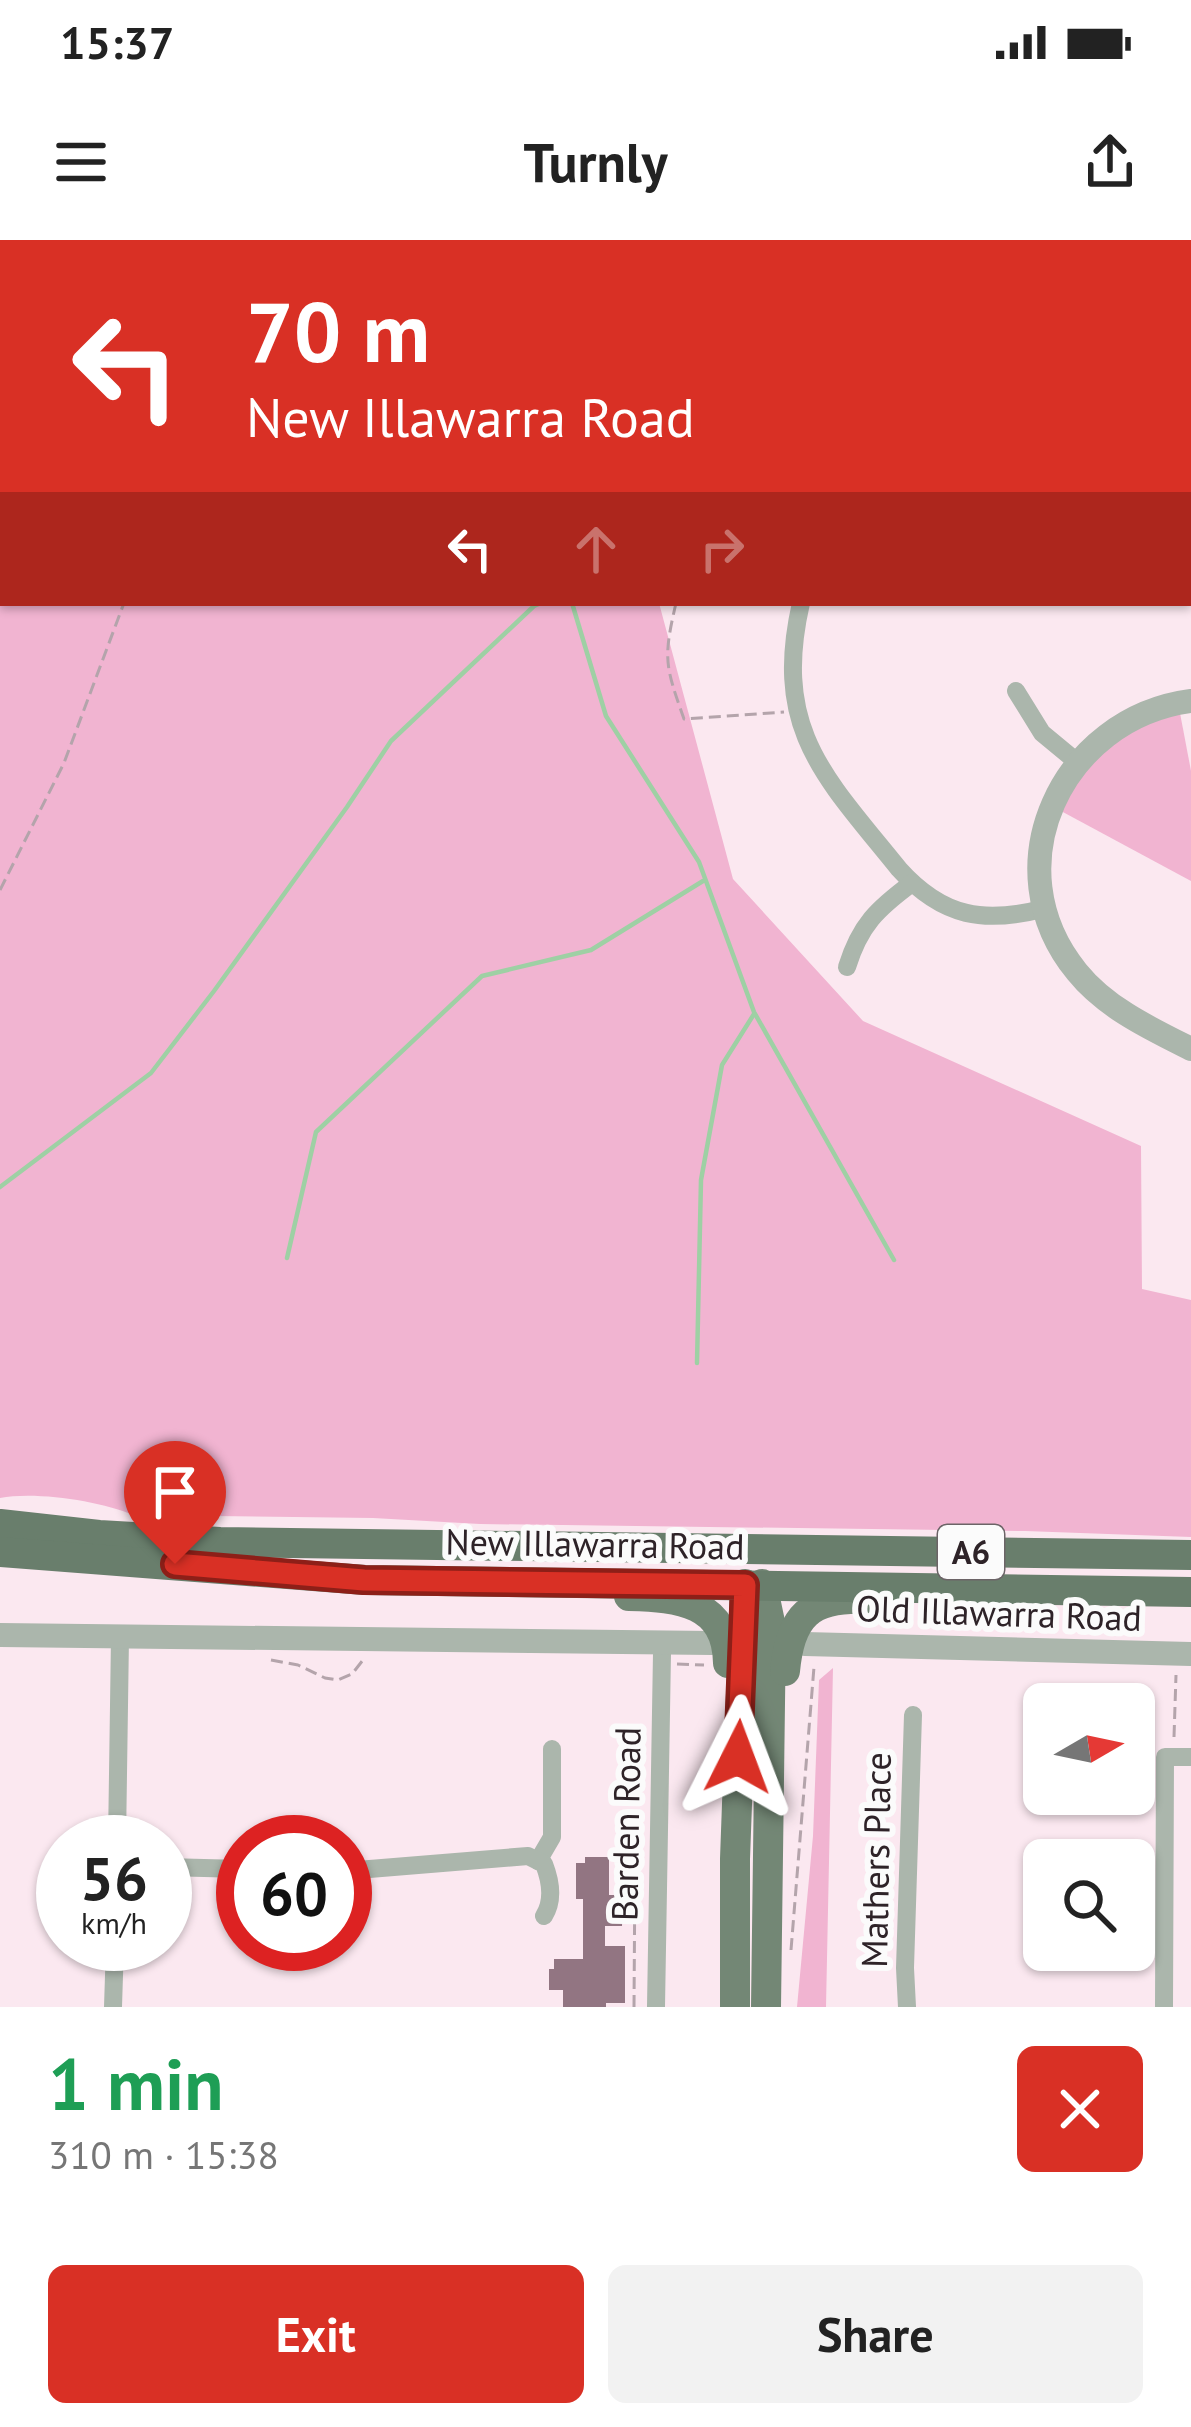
<!DOCTYPE html>
<meta charset="utf-8">
<style>
body{margin:0;font-family:"PT Sans",sans-serif;background:#f2f2f2;color:#222;height:100vh;display:flex;flex-direction:column;font-size:45px;white-space:nowrap}
*{box-sizing:border-box;margin:0}
p{font-size:39px;color:#767676}
.icon{flex:none;width:66px;height:66px;fill:none;stroke:currentColor;stroke-width:2;stroke-linecap:round;stroke-linejoin:round}
.map{position:relative;height:1767px;overflow:hidden}
.panel{display:flex;flex-direction:column;background:#fff;flex:1}
.panel>*{flex:none}
.top-card{position:absolute;left:0px;top:0px;width:1191px;height:366px;box-shadow:0 3px 9px #0004;background:#d93025;color:#fff;overflow:hidden}
.needle{width:78px;rotate:81deg}
.tools{position:absolute;left:1023px;top:1443px;display:grid;gap:24px}
.tools a{display:grid;place-items:center;width:132px;height:132px;border-radius:18px;background:#fff;box-shadow:0 3px 9px #0004;font-size:60px}
.speed{position:absolute;left:36px;top:1575px;display:flex;gap:24px;font-size:60px;font-weight:700;text-align:center}
.speed>*{display:grid;place-content:center;width:156px;height:156px;border-radius:50%;background:#fff;box-shadow:0 3px 9px #0004;line-height:1}
.speed small{font-size:30px;font-weight:400}
.speed .limit{border:18px solid #d22;background:#fff;color:#111}
.pin{position:absolute;display:grid;place-items:center;width:102px;height:102px;color:#fff;margin:-123px -51px;border-radius:50% 50% 50% 0;rotate:-45deg;box-shadow:0 0 12px #0007}
.pin .icon{rotate:45deg}
.me{position:absolute;width:132px;margin:-66px;rotate:3deg;stroke-linejoin:round;filter:drop-shadow(0 0 9px #0008)}
.turn{display:flex;align-items:center;gap:42px;height:252px;padding:0 48px;font-size:54px}
.turn .icon{width:156px;height:156px;stroke-width:2.5}
.turn b{display:block;font-size:84px;line-height:102px}
.lanes{display:flex;align-items:center;height:114px;padding:0 48px;background:#0003;justify-content:center;gap:60px;direction:ltr}
.lanes .off{opacity:.35}
.round{display:grid;place-items:center;flex:none;width:126px;height:126px;border-radius:18px;background:#f2f2f2}
.head{display:flex;align-items:center;justify-content:space-between;height:204px;padding:0 48px}
h1{font-size:72px;font-weight:700;line-height:90px;color:#1e9e55}
.button{display:flex;gap:24px;margin-top:auto;padding:24px 48px}
.button a{flex:1;height:138px;border-radius:18px;background:#d93025;color:#fff;font-size:48px;font-weight:700;line-height:138px;text-align:center}
.button a+a{background:#f2f2f2;color:#222}
.status{display:flex;justify-content:space-between;align-items:center;height:84px;padding:0 60px;background:#fff;direction:ltr}
.status svg{height:33px;fill:currentColor}
header{display:flex;justify-content:space-between;align-items:center;height:156px;padding:0 48px;background:#fff;font-size:54px;font-weight:700}
.map>svg:first-child{display:block}
.green{fill:#f1b4d1}
.lines{fill:none;stroke-linecap:round;stroke-linejoin:round}
.stream{stroke:#9ed0a4;stroke-width:4.5}
.building{fill:#927582}
.path{stroke:#b4a4ab;stroke-width:3;stroke-dasharray:12 6;stroke-linecap:butt}
.minor{stroke:#abb6ac;stroke-width:18}
.tertiary{stroke:#abb6ac;stroke-width:24}
.primary{stroke:#738775;stroke-width:30}
.trunk{stroke:#697e6c;stroke-width:30}
.route-casing{stroke:#8d1f18;stroke-width:30}
.route{stroke:#d93025;stroke-width:21}
.labels{text-anchor:middle;stroke-width:12;stroke-linejoin:round;paint-order:stroke}
.shield{fill:#fbfbfb;stroke:#6c6467;stroke-width:3}
.shield-label{font-size:33px;font-weight:bold;fill:#2e2328}
.street-label{font-size:36px;fill:#2e2328;stroke:#fbfbfb}
</style>
<div class="status"><b>15:37</b><svg viewBox="0 0 49 12"><path d="M0 12V9h3v3zM5 12V6h3v6zM10 12V3h3v9zM15 12V0h3v12zM26 1h20v11H26zM47 4h2v5h-2z"/></svg></div>
<header><svg class="icon" aria-label="menu" viewBox="0 0 24 24"><path d="M4 6h16M4 12h16M4 18h16"/></svg>Turnly<svg class="icon" aria-label="share" viewBox="0 0 24 24"><path d="M12 15V3M7 8l5-5 5 5M5 13v7h14v-7"/></svg></header>
<div class="map">
<svg width="1191" height="1767" viewBox="0 0 1191 1767">
<rect width="100%" height="100%" fill="#fbe8f0"/>
<g class="green">
<path d="M0,0H1191V173H1188V3H3V363H659L733,639L863,781L1141,906L1142,1049L1191,1060V1297L1025,1291L480,1284L373,1278L133,1275C101,1261 35,1251 0,1258Z"/>
<path d="M1180,473L1191,531V641L1061,571C1082,519 1127,486 1180,473Z"/>
<path d="M833,1428L826,1767H797L813,1596L819,1440Z"/>
</g>
<g class="lines">
<g class="stream">
<path d="M576,0V3"/>
<path d="M572,363L606,476L699,622L754,772L894,1020"/>
<path d="M0,947L151,833L214,751L347,567L391,501L534,366L541,363"/>
<path d="M287,1018L316,892L482,736L591,710L703,641"/>
<path d="M697,1123L701,940L722,825L754,774"/>
</g>
</g>
<path class="building" d="M585,1617H609V1655H623L622,1686H605V1706H625V1763H606V1767H563V1750H549V1729H554V1719H583V1659H576V1623H585Z"/>
<g class="lines">
<g class="path">
<path d="M54,0L57,3"/>
<path d="M154,0V3"/>
<path d="M249,0L252,3"/>
<path d="M108,3L113,0"/>
<path d="M646,3L648,0"/>
<path d="M0,210L3,211"/>
<path d="M676,363C663,419 665,425 684,479L784,472"/>
<path d="M0,650L64,523L124,363"/>
<path d="M976,1388L986,1380L1040,1374"/>
<path d="M271,1420L298,1425L325,1438L338,1440L352,1434L363,1420"/>
<path d="M677,1424L704,1425"/>
<path d="M1174,1497L1176,1435"/>
<path d="M791,1710L814,1427"/>
<path d="M634,1767L635,1620L640,1608"/>
</g>
<g class="minor">
<path d="M1188,219H1191"/>
<path d="M801,363C772,490 825,537 899,629C943,678 985,684 1046,668"/>
<path d="M1016,451L1042,493L1077,522"/>
<path d="M847,727C860,685 877,669 912,643"/>
<path d="M117,1602L120,1397"/>
<path d="M538,1621L552,1597V1509"/>
<path d="M165,1627L243,1629"/>
<path d="M345,1631L528,1616L544,1624C551,1642 554,1660 544,1676"/>
<path d="M113,1767L115,1704"/>
<path d="M656,1767L662,1413L660,1402"/>
<path d="M907,1767L905,1728L913,1475"/>
<path d="M1164,1767L1165,1517H1191"/>
</g>
<g class="tertiary">
<path d="M1191,461C1062,478 991,627 1077,732C1106,768 1151,789 1191,809"/>
<path d="M0,1395L712,1403"/>
<path d="M805,1404L1191,1414"/>
</g>
<g class="primary">
<path d="M762,1344L771,1387L766,1767"/>
<path d="M629,1356C679,1357 727,1362 728,1423"/>
<path d="M785,1431C790,1376 810,1357 865,1359"/>
<path d="M735,1767V1619L745,1344"/>
</g>
<g class="trunk">
<path d="M0,1284L99,1295L220,1302L1191,1315"/>
<path d="M0,1312L365,1340L1191,1352"/>
</g>
</g>
<g class="lines">
<defs>
<path id="route" d="M175,1324L364,1340L745,1345L738,1517"/>
</defs>
<use href="#route" class="route-casing"/>
<use href="#route" class="route"/>
</g>
<g class="labels">
<rect class="shield" x="938" y="1285" width="66" height="54" rx="9"/>
<g class="shield-label">
<text x="971" y="1324">A6</text>
</g>
<g class="street-label">
<text transform="translate(595 1304) rotate(1)" y="13">New Illawarra Road</text>
<text transform="translate(999 1373) rotate(2)" y="13">Old Illawarra Road</text>
<text transform="translate(626 1584) rotate(-89)" y="13">Barden Road</text>
<text transform="translate(876 1620) rotate(-89)" y="13">Mathers Place</text>
</g>
</g>
</svg>
<div class="tools">
<a><svg class="needle" viewBox="-14 -14 28 28"><path d="M0-13l5 13h-10z" fill="#e53935"/><path d="M0 13l5-13h-10z" fill="#767676"/></svg></a>
<a><svg class="icon" aria-label="search" viewBox="0 0 24 24"><circle cx="10" cy="10" r="6"/><path d="M15 15l6 6"/></svg></a>
</div>
<div class="speed"><div>56<small>km/h</small></div><div class="limit">60</div></div>
<div class="pin" style="left:175px;top:1324px;background:#d93025"><svg class="icon" aria-label="arrive" viewBox="0 0 24 24"><path d="M6 21V4h12l-3 4 3 4H6"/></svg></div>
<svg class="me" style="left:738px;top:1517px" viewBox="-20 -20 40 40"><path d="M0-17L14 15 0 8-14 15z" fill="#d93025" stroke="#fff" stroke-width="4"/></svg>
<div class="top-card">
<div class="turn"><svg class="icon" aria-label="left" viewBox="0 0 24 24"><path d="M17 20v-9H6M10 6l-5 5 5 5"/></svg><div><b>70 m</b>New Illawarra Road</div></div>
<div class="lanes"><svg class="icon" aria-label="left" viewBox="0 0 24 24"><path d="M17 20v-9H6M10 6l-5 5 5 5"/></svg><svg class="icon off" aria-label="ahead" viewBox="0 0 24 24"><path d="M12 20V5M6 11l6-6 6 6"/></svg><svg class="icon off" aria-label="right" viewBox="0 0 24 24"><path d="M7 20v-9h11M14 6l5 5-5 5"/></svg></div>
</div>
</div>
<section class="panel">
<div class="head"><div><h1>1 min</h1><p>310 m · 15:38</p></div><a class="round" style="background:#d93025;color:#fff"><svg class="icon" aria-label="close" viewBox="0 0 24 24"><path d="M6 6l12 12M18 6L6 18"/></svg></a></div>
<div class="button"><a>Exit</a><a>Share</a></div>
</section>
